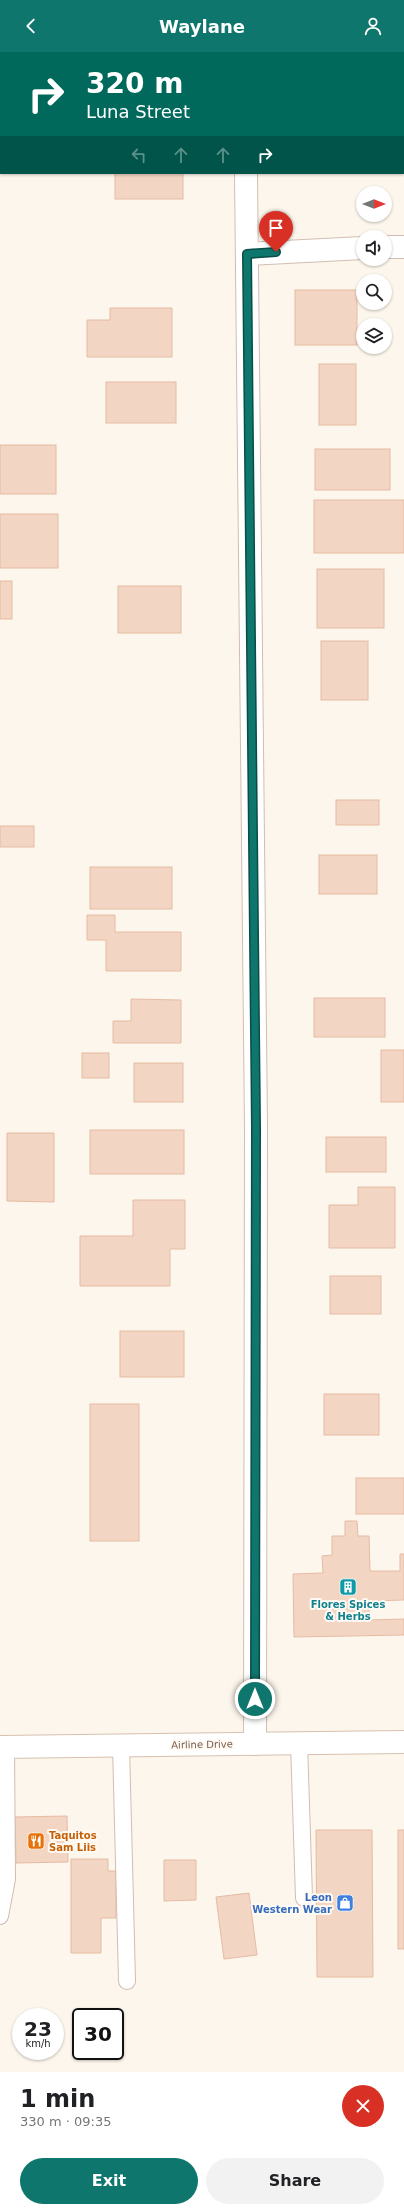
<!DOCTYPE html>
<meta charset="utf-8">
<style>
body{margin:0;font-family:"DejaVu Sans",sans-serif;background:#f2f2f2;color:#202124;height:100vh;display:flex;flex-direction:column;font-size:15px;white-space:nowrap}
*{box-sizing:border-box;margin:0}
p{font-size:13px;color:#757577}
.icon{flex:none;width:22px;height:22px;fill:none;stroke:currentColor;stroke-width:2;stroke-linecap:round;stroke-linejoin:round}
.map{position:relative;height:2020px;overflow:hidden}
.panel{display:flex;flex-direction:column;background:#fff;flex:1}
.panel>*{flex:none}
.top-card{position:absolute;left:0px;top:0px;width:404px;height:122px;box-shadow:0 1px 3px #0004;background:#00695c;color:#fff;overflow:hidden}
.needle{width:26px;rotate:90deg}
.buttons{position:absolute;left:356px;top:134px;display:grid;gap:8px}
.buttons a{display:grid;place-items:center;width:36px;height:36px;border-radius:50%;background:#fff;box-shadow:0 1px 3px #0004;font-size:20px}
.speed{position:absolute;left:12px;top:1956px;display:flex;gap:8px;font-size:20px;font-weight:700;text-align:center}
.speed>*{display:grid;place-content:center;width:52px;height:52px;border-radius:50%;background:#fff;box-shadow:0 1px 3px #0004;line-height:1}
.speed small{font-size:10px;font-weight:400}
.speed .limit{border:2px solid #111;border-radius:6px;background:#fff;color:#111}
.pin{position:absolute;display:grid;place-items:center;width:34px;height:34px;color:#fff;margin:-41px -17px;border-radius:50% 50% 50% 0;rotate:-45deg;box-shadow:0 0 4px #0007}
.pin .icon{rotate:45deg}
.me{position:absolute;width:44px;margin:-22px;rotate:0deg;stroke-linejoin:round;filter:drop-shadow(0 0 3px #0008)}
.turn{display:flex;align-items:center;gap:14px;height:84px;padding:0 20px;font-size:18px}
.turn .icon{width:52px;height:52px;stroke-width:2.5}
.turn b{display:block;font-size:28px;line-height:34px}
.lanes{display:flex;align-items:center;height:38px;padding:0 20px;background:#0003;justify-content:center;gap:20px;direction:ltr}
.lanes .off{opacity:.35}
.round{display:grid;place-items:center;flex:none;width:42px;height:42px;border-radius:21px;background:#f2f2f2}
.headline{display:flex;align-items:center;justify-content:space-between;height:68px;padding:0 20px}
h1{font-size:24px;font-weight:700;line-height:30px}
.action{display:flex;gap:8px;margin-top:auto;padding:8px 20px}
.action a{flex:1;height:46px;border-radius:24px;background:#0f766e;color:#fff;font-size:16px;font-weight:700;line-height:46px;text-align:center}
.action a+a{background:#f2f2f2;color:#202124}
header{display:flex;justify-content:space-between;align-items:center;height:52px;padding:0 20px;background:#0f766e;color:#fff;font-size:18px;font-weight:700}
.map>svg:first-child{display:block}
.building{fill:#f3d5c3;stroke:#e6bba3}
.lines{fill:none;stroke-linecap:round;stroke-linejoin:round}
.service-casing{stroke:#d1beb0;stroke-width:18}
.minor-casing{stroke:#d1beb0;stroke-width:24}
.secondary-casing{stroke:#d6c0b0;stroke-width:24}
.service{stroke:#fff;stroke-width:16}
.minor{stroke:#fff;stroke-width:22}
.secondary{stroke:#fff;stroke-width:22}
.route-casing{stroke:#0a4d48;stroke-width:10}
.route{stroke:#0f766e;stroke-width:7}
.labels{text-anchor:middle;stroke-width:4;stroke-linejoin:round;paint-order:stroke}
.culture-label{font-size:10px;font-weight:bold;fill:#0d838f;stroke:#fffaf3}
.street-label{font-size:10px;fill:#7a5c4d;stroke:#fffaf3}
.food-label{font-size:10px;font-weight:bold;fill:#c56008;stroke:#fffaf3;text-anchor:start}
.shop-label{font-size:10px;font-weight:bold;fill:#366cbe;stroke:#fffaf3;text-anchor:end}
</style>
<header><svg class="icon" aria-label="back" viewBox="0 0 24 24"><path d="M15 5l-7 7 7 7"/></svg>Waylane<svg class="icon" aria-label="person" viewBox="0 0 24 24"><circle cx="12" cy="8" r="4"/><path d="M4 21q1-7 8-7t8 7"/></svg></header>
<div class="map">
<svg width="404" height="2020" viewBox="0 0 404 2020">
<rect width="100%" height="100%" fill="#fdf6ec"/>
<g class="building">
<rect x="117" y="0" width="62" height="1"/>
<path d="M315,0H384L315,1Z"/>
<rect x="115" y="121" width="68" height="26"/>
<rect x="295" y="238" width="62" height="55"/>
<path d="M110,256H172V305H87V268H110Z"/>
<rect x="319" y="312" width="37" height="61"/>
<rect x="106" y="330" width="70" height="41"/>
<rect x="0" y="393" width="56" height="49"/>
<rect x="315" y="397" width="75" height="41"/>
<rect x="314" y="448" width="90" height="53"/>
<rect x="0" y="462" width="58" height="54"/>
<rect x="317" y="517" width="67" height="59"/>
<rect x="0" y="529" width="12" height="38"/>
<rect x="118" y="534" width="63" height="47"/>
<rect x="321" y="589" width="47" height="59"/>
<rect x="336" y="748" width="43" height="25"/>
<rect x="0" y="774" width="34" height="21"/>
<rect x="319" y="803" width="58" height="39"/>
<rect x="90" y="815" width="82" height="42"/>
<path d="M87,863H115V880H181V919H106V888H87Z"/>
<rect x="314" y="946" width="71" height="39"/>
<path d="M131,947L181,948V991H113V969H131Z"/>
<rect x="381" y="998" width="23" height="52"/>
<rect x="82" y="1001" width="27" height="25"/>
<rect x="134" y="1011" width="49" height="39"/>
<rect x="90" y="1078" width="94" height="44"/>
<path d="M7,1081H54V1150L7,1149Z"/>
<rect x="326" y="1085" width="60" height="35"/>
<path d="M358,1135H395V1196H329V1153H358Z"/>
<path d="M133,1148H185V1197H170V1234H80V1184H133Z"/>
<rect x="330" y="1224" width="51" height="38"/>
<rect x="120" y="1279" width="64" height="46"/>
<rect x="324" y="1342" width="55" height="41"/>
<rect x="90" y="1352" width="49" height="137"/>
<rect x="356" y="1426" width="48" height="36"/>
<path d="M345,1469H357L358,1484H369L370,1519H400V1502H404V1548L369,1549V1568L404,1567V1583L294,1585L293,1522L323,1521L322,1504L332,1503V1484H345Z"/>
<path d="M67,1764L68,1810L16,1811L15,1765Z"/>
<path d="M316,1778H372L373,1925H317Z"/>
<rect x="398" y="1778" width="6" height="119"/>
<path d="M71,1807H108V1819H116V1866H101V1901H71Z"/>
<path d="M164,1808H196V1848L164,1849Z"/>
<path d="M249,1841L257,1903L224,1907L216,1845Z"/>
</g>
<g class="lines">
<defs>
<g id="service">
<path d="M299,1691L304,1846"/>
<path d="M121,1693L127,1929"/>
<path d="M0,1864L7,1827L6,1695"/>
</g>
<g id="minor">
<path d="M245,0V1"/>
<path d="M246,121L256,1076L255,1692"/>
<path d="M385,195H404"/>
<path d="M247,202L363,196"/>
</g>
<path id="secondary" d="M0,1695L404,1690"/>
</defs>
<use href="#service" class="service-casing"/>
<use href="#minor" class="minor-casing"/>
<use href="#secondary" class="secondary-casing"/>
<use href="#service" class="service"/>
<use href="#minor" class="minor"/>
<use href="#secondary" class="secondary"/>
</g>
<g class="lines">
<defs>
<path id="route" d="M255,1647L256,1076L247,202L276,200"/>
</defs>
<use href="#route" class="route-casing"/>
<use href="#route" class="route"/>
</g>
<defs>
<symbol id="building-square" viewBox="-11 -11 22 22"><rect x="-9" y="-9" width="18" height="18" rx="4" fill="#0f9aa8" stroke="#fffaf3"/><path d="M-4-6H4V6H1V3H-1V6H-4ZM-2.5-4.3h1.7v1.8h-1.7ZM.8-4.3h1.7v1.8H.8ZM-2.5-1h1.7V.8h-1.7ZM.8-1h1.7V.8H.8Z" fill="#fff"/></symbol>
<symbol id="restaurant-square" viewBox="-11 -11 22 22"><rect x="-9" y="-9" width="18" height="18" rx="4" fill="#e8710a" stroke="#fffaf3"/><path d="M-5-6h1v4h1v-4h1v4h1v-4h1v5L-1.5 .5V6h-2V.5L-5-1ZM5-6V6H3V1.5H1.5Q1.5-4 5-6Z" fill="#fff"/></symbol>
<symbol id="shop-square" viewBox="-11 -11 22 22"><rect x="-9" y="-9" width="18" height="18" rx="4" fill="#3f7fe0" stroke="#fffaf3"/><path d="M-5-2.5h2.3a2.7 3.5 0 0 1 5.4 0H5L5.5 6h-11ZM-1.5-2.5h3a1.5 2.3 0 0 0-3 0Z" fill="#fff"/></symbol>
</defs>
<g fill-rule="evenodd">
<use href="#building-square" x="338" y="1525" width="20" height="20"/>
<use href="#restaurant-square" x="26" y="1779" width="20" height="20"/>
<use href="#shop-square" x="335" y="1841" width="20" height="20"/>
</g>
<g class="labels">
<g class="culture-label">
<text x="348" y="1556">Flores Spices<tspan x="348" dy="12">&amp; Herbs</tspan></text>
</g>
<g class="street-label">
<text transform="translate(202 1692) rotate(-1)" y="4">Airline Drive</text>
</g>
<g class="food-label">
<text x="49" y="1787">Taquitos<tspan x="49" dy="12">Sam Liis</tspan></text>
</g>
<g class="shop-label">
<text x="332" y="1849">Leon<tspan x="332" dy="12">Western Wear</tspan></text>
</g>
</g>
</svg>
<div class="buttons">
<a><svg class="needle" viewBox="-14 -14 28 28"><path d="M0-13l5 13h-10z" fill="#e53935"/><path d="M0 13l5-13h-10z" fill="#757577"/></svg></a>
<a><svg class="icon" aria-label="sound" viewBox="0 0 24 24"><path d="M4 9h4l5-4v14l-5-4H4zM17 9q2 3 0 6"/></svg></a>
<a><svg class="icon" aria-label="search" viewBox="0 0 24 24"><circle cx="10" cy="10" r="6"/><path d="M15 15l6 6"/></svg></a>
<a><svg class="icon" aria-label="layers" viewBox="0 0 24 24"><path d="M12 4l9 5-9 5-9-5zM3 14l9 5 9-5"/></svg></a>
</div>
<div class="speed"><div>23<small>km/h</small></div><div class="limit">30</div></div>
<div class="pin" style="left:276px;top:200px;background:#d93025"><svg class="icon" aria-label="arrive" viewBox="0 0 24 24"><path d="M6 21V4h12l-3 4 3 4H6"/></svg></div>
<svg class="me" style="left:255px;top:1647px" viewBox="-20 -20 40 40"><circle r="17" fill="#0f766e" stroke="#fff" stroke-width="3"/><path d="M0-11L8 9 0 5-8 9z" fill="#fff"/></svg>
<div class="top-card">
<div class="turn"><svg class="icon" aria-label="right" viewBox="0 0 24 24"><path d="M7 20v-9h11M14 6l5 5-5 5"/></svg><div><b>320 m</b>Luna Street</div></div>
<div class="lanes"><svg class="icon off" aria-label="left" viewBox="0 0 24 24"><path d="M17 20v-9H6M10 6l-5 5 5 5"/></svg><svg class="icon off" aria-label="ahead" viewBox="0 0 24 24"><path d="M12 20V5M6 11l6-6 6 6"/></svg><svg class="icon off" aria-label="ahead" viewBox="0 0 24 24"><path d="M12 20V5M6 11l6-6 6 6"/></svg><svg class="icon" aria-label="right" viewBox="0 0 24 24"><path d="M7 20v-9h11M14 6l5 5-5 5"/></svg></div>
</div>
</div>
<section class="panel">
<div class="headline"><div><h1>1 min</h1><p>330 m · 09:35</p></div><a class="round" style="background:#d93025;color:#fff"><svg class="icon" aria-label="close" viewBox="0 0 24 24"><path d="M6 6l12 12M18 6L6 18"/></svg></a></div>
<div class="action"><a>Exit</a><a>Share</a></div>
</section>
